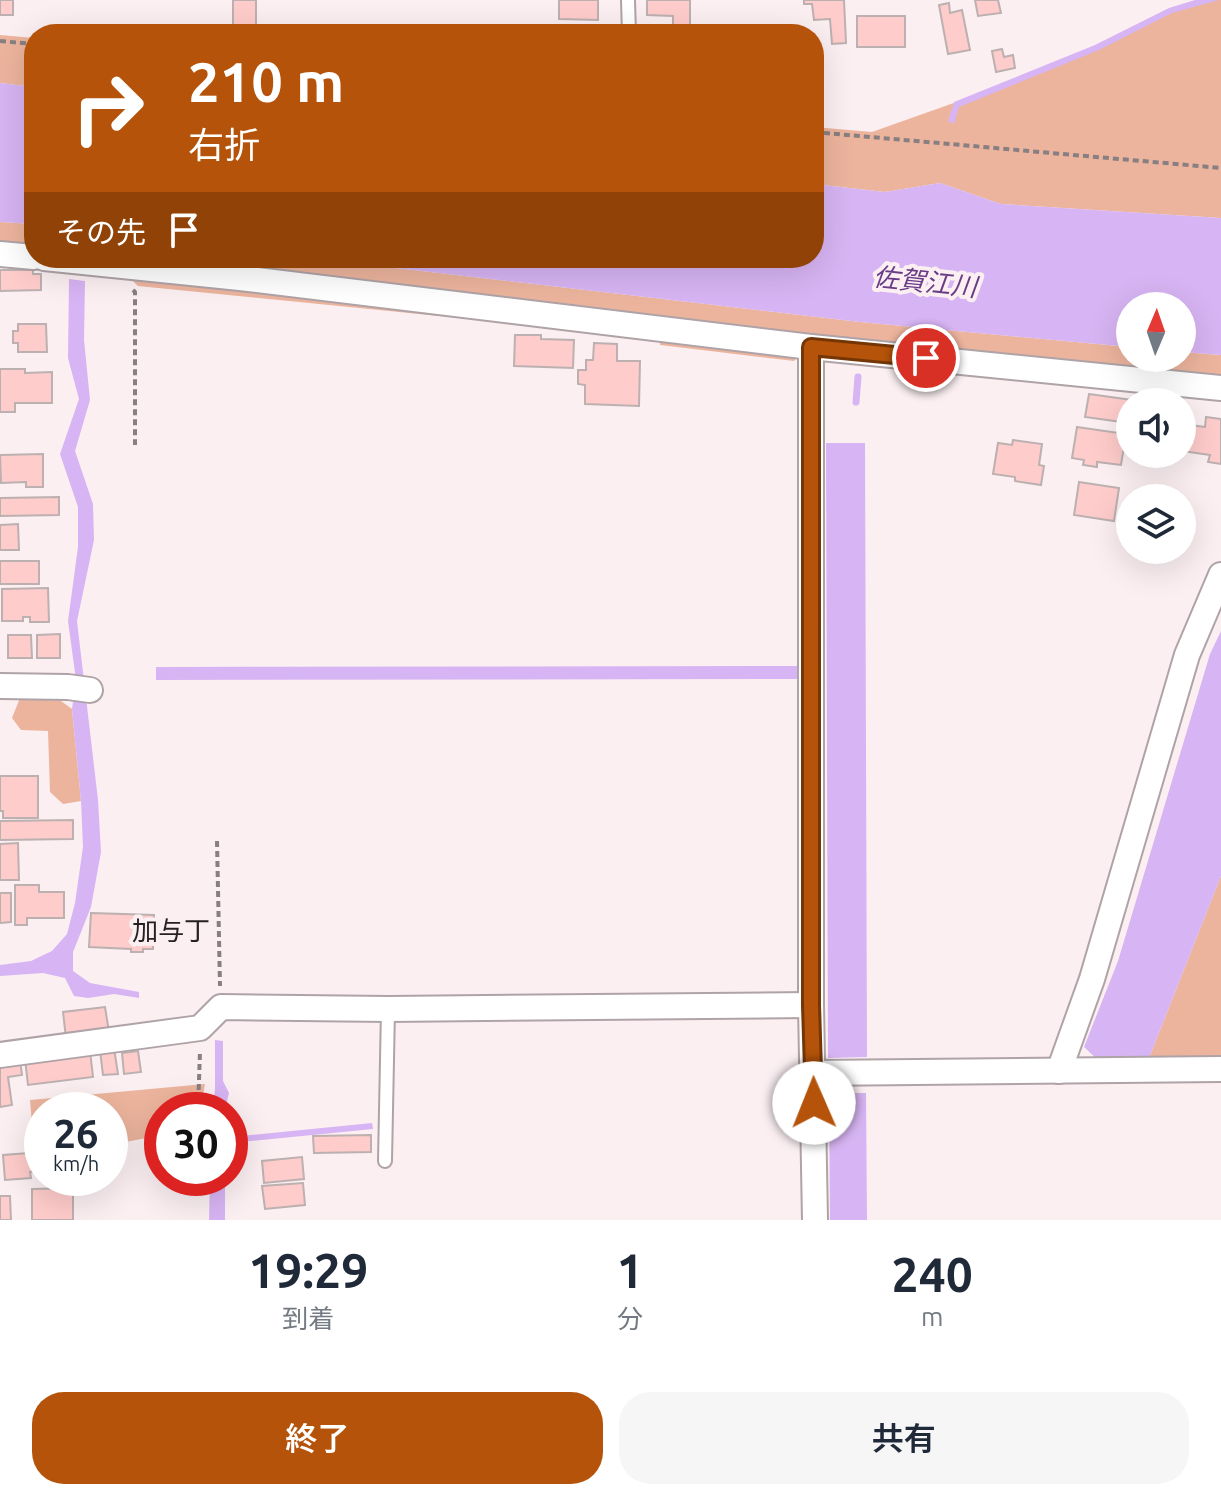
<!DOCTYPE html>
<html lang="ja">
<meta charset="utf-8">
<style>
body{margin:0;font-family:Ubuntu,"Noto Sans JP",sans-serif;background:#f6f6f7;color:#1f2937;height:100vh;display:flex;flex-direction:column;font-size:30px;white-space:nowrap}
*{box-sizing:border-box;margin:0}
p{font-size:26px;color:#747a83}
.icon{flex:none;width:44px;height:44px;fill:none;stroke:currentColor;stroke-width:2;stroke-linecap:round;stroke-linejoin:round}
.map{position:relative;height:1220px;overflow:hidden}
.sheet{display:flex;flex-direction:column;background:#fff;flex:1}
.sheet>*{flex:none}
.guide{position:absolute;left:24px;top:24px;width:800px;height:244px;border-radius:32px;box-shadow:0 8px 32px #0002;background:#b45309;color:#fff;overflow:hidden}
.needle{width:52px;rotate:2deg}
.fabs{position:absolute;left:1116px;top:292px;display:grid;gap:16px}
.fabs a{display:grid;place-items:center;width:80px;height:80px;border-radius:50%;background:#fff;box-shadow:0 8px 32px #0002;font-size:40px}
.speed{position:absolute;left:24px;top:1092px;display:flex;gap:16px;font-size:40px;font-weight:700;text-align:center}
.speed>*{display:grid;place-content:center;width:104px;height:104px;border-radius:50%;background:#fff;box-shadow:0 8px 32px #0002;line-height:1}
.speed small{font-size:20px;font-weight:400}
.speed .limit{border:12px solid #d22;background:#fff;color:#111}
.pin{position:absolute;display:grid;place-items:center;width:68px;height:68px;color:#fff;margin:-34px;border:4px solid #fff;border-radius:50%;box-shadow:0 2px 8px #0007}
.me{position:absolute;width:88px;margin:-44px;rotate:359deg;stroke-linejoin:round;filter:drop-shadow(0 0 6px #0008)}
.turn{display:flex;align-items:center;gap:28px;height:168px;padding:0 32px;font-size:36px}
.turn .icon{width:104px;height:104px;stroke-width:2.5}
.turn b{display:block;font-size:56px;line-height:68px}
.then{display:flex;align-items:center;height:76px;padding:0 32px;background:#0003;gap:16px;font-size:30px}
.eta{display:flex;justify-content:space-evenly;align-items:center;height:136px;text-align:center}
.eta b{font-size:48px;font-weight:600;line-height:56px}
.action{display:flex;gap:16px;margin-top:auto;padding:16px 32px}
.action a{flex:1;height:92px;border-radius:32px;background:#b45309;color:#fff;font-size:32px;font-weight:600;line-height:92px;text-align:center}
.action a+a{background:#f6f6f7;color:#1f2937}
.map>svg:first-child{display:block}
.green{fill:#ecb49d}
.water{fill:#d7b4f3}
.lines{fill:none;stroke-linecap:round;stroke-linejoin:round}
.stream{stroke:#d7b4f3;stroke-width:7}
.building{fill:#fecccb;stroke:#bcb0b0;stroke-width:2}
.lane-casing{stroke:#afa3a7;stroke-width:16}
.street-casing{stroke:#afa3a7;stroke-width:28}
.path{stroke:#877f81;stroke-width:4;stroke-dasharray:6 4;stroke-linecap:butt}
.lane{stroke:#fff;stroke-width:12}
.street{stroke:#fff;stroke-width:24}
.route-casing{stroke:#753606;stroke-width:20}
.route{stroke:#b45309;stroke-width:14}
.labels{text-anchor:middle;stroke-width:8;stroke-linejoin:round;paint-order:stroke}
.water-label{font-size:26px;font-style:italic;fill:#683c86;stroke:#fbeff2}
.neighbourhood-label{font-size:26px;fill:#252122;stroke:#fbeff2}
</style>
<div class="map">
<svg width="1221" height="1220" viewBox="0 0 1221 1220">
<rect width="100%" height="100%" fill="#fbeff2"/>
<g class="green">
<path d="M1204,0H1221V218L1001,204L940,183L885,192L814,184V127L872,132L979,94L1105,43L1171,10Z"/>
<path d="M0,35L34,38V87L0,83Z"/>
<path d="M0,222L34,224V248L0,244Z"/>
<path d="M109,258H309L860,322L1130,347V358H1182V352L1221,355V378L811,338L794,361L660,345L658,322L523,305L489,321L138,286Z"/>
<path d="M20,698L61,701L72,709L81,801L63,804L50,792L48,731L21,730L12,718Z"/>
<path d="M1221,876V1057L1149,1058Z"/>
<path d="M205,1084L200,1110H162V1135L110,1145V1110H42V1147H34L30,1100Z"/>
</g>
<g class="water">
<path d="M1195,0H1219L1172,13L1099,50L959,107L954,124L948,121L954,102L1095,45L1169,8Z"/>
<path d="M0,83L34,87V224L0,222Z"/>
<path d="M940,183L1001,204L1221,218V355L1182,352V306H1130V347L860,322L309,258H814V184L885,192Z"/>
<path d="M69,279L85,281L84,340L90,400L75,451L93,504L94,540L77,621L98,800L101,852L91,907L73,952V971L90,983L139,992V998L114,994L88,998L74,996L65,978L43,973L0,976V965L31,961L52,951L67,934L75,903L83,847L81,801L72,709L76,680L68,621L78,547V507L60,454L79,399L68,358Z"/>
<path d="M826,443H865L867,1057L828,1058Z"/>
<path d="M1221,631V876L1149,1058L1099,1061L1084,1047L1118,961L1210,654Z"/>
<path d="M800,666V679L156,680V667Z"/>
<path d="M215,1040L223,1041V1081L229,1093L225,1110H213L215,1089Z"/>
<path d="M829,1093H866L867,1220H830Z"/>
<path d="M372,1123L373,1129L230,1143V1137Z"/>
<path d="M210,1178H225V1220H209Z"/>
</g>
<g class="lines">
<path class="stream" d="M856,402L858,377"/>
</g>
<g class="building">
<rect x="0" y="0" width="13" height="15"/>
<rect x="233" y="0" width="23" height="34"/>
<path d="M559,0H598V20L559,19Z"/>
<path d="M647,0H690V26H673V16L647,15Z"/>
<path d="M804,0H844L846,43L832,44L830,19L814,20L812,4H804Z"/>
<path d="M975,0H998L1001,13L978,16Z"/>
<path d="M949,3L950,13L962,10L970,50L948,54L939,5Z"/>
<rect x="857" y="16" width="48" height="31"/>
<rect x="486" y="26" width="33" height="8"/>
<path d="M1002,49L1004,57L1013,55L1015,68L996,72L992,51Z"/>
<path d="M0,270H33V274H41V290L0,291Z"/>
<path d="M18,324H46L47,352H18V343H13V331H18Z"/>
<path d="M515,335H541V339L574,340L573,368L514,366Z"/>
<path d="M594,343L617,344V361H640L639,406L585,404V385L578,384V370H586V360H593Z"/>
<path d="M0,369H25V373L52,372V403H15V412H0Z"/>
<path d="M1089,394L1132,400L1130,402L1129,423L1085,417Z"/>
<path d="M1206,417L1221,419V464L1208,462L1210,455L1182,451V424L1205,427Z"/>
<path d="M1077,427L1126,434L1121,465L1097,462V467L1083,465L1084,460L1072,458Z"/>
<path d="M1013,440L1042,444L1039,465L1044,466L1041,485L1015,481V477L993,474L998,443L1012,445Z"/>
<path d="M43,454V487H26V482L1,483L0,455Z"/>
<path d="M1079,482L1119,488L1114,521L1074,515Z"/>
<path d="M59,497V515L0,516V498Z"/>
<path d="M18,524L19,550H0V525Z"/>
<rect x="0" y="561" width="39" height="23"/>
<path d="M48,588L49,622H30V617H23V621H2V589Z"/>
<path d="M60,634V658H37V635Z"/>
<path d="M8,635H31L32,658H8Z"/>
<path d="M0,776H38V818H3V811H0Z"/>
<path d="M73,820V839L0,840V821Z"/>
<path d="M18,843L19,880H0V844Z"/>
<path d="M15,885H39V892H64V918H27V925H15Z"/>
<path d="M0,893H11V922L0,923Z"/>
<path d="M91,913L154,915L153,949H143V952H131V949L89,947Z"/>
<path d="M105,1007L109,1032L66,1038L63,1012Z"/>
<path d="M114,1048L118,1074L103,1075L100,1050Z"/>
<path d="M90,1051L93,1077L28,1085L25,1059Z"/>
<path d="M138,1051L141,1072L124,1074L122,1053Z"/>
<path d="M20,1060L22,1075L8,1077L12,1105L0,1107V1063Z"/>
<path d="M371,1135V1152L314,1153L313,1136Z"/>
<path d="M42,1152V1171L30,1172L31,1178L5,1180L3,1155Z"/>
<path d="M302,1157L304,1179L264,1183L262,1161Z"/>
<path d="M303,1183L305,1205L265,1209L262,1186Z"/>
<path d="M73,1188V1220H32V1189Z"/>
<path d="M0,1196H10L11,1220H0Z"/>
</g>
<g class="lines">
<defs>
<g id="lane">
<path d="M628,0L629,34"/>
<path d="M385,1161L388,1009"/>
</g>
<g id="street">
<path d="M0,254L34,257"/>
<path d="M44,258L240,278L811,347L1221,388"/>
<path d="M811,347V1005L815,1220"/>
<path d="M0,686L68,687L90,690"/>
<path d="M0,1055L200,1028L221,1007L388,1009L811,1005"/>
<path d="M1059,1071L1092,979L1187,655L1221,575"/>
<path d="M814,1073L1221,1069"/>
</g>
</defs>
<use href="#lane" class="lane-casing"/>
<use href="#street" class="street-casing"/>
<g class="path">
<path d="M0,41L34,44"/>
<path d="M814,132L1221,168"/>
<path d="M133,290L135,292V445"/>
<path d="M217,841L220,986"/>
<path d="M198,1110L200,1051"/>
</g>
<use href="#lane" class="lane"/>
<use href="#street" class="street"/>
</g>
<g class="lines">
<defs>
<path id="route" d="M814,1103L811,1005V347L926,358"/>
</defs>
<use href="#route" class="route-casing"/>
<use href="#route" class="route"/>
</g>
<g class="labels">
<g class="water-label">
<text transform="translate(925 282) rotate(6)" y="9">佐賀江川</text>
</g>
<g class="neighbourhood-label">
<text x="171" y="940">加与丁</text>
</g>
</g>
</svg>
<div class="fabs">
<a><svg class="needle" viewBox="-14 -14 28 28"><path d="M0-13l5 13h-10z" fill="#e53935"/><path d="M0 13l5-13h-10z" fill="#747a83"/></svg></a>
<a><svg class="icon" aria-label="sound" viewBox="0 0 24 24"><path d="M4 9h4l5-4v14l-5-4H4zM17 9q2 3 0 6"/></svg></a>
<a><svg class="icon" aria-label="layers" viewBox="0 0 24 24"><path d="M12 4l9 5-9 5-9-5zM3 14l9 5 9-5"/></svg></a>
</div>
<div class="speed"><div>26<small>km/h</small></div><div class="limit">30</div></div>
<div class="pin" style="left:926px;top:358px;background:#d93025"><svg class="icon" aria-label="arrive" viewBox="0 0 24 24"><path d="M6 21V4h12l-3 4 3 4H6"/></svg></div>
<svg class="me" style="left:814px;top:1103px" viewBox="-20 -20 40 40"><circle r="19" fill="#fff"/><path d="M0-13L10 11 0 6-10 11z" fill="#b45309"/></svg>
<div class="guide">
<div class="turn"><svg class="icon" aria-label="right" viewBox="0 0 24 24"><path d="M7 20v-9h11M14 6l5 5-5 5"/></svg><div><b>210 m</b>右折</div></div>
<div class="then">その先<svg class="icon" aria-label="arrive" viewBox="0 0 24 24"><path d="M6 21V4h12l-3 4 3 4H6"/></svg></div>
</div>
</div>
<section class="sheet">
<div class="eta">
<div><b>19:29</b><p>到着</p></div>
<div><b>1</b><p>分</p></div>
<div><b>240</b><p>m</p></div>
</div>
<div class="action"><a>終了</a><a>共有</a></div>
</section>
